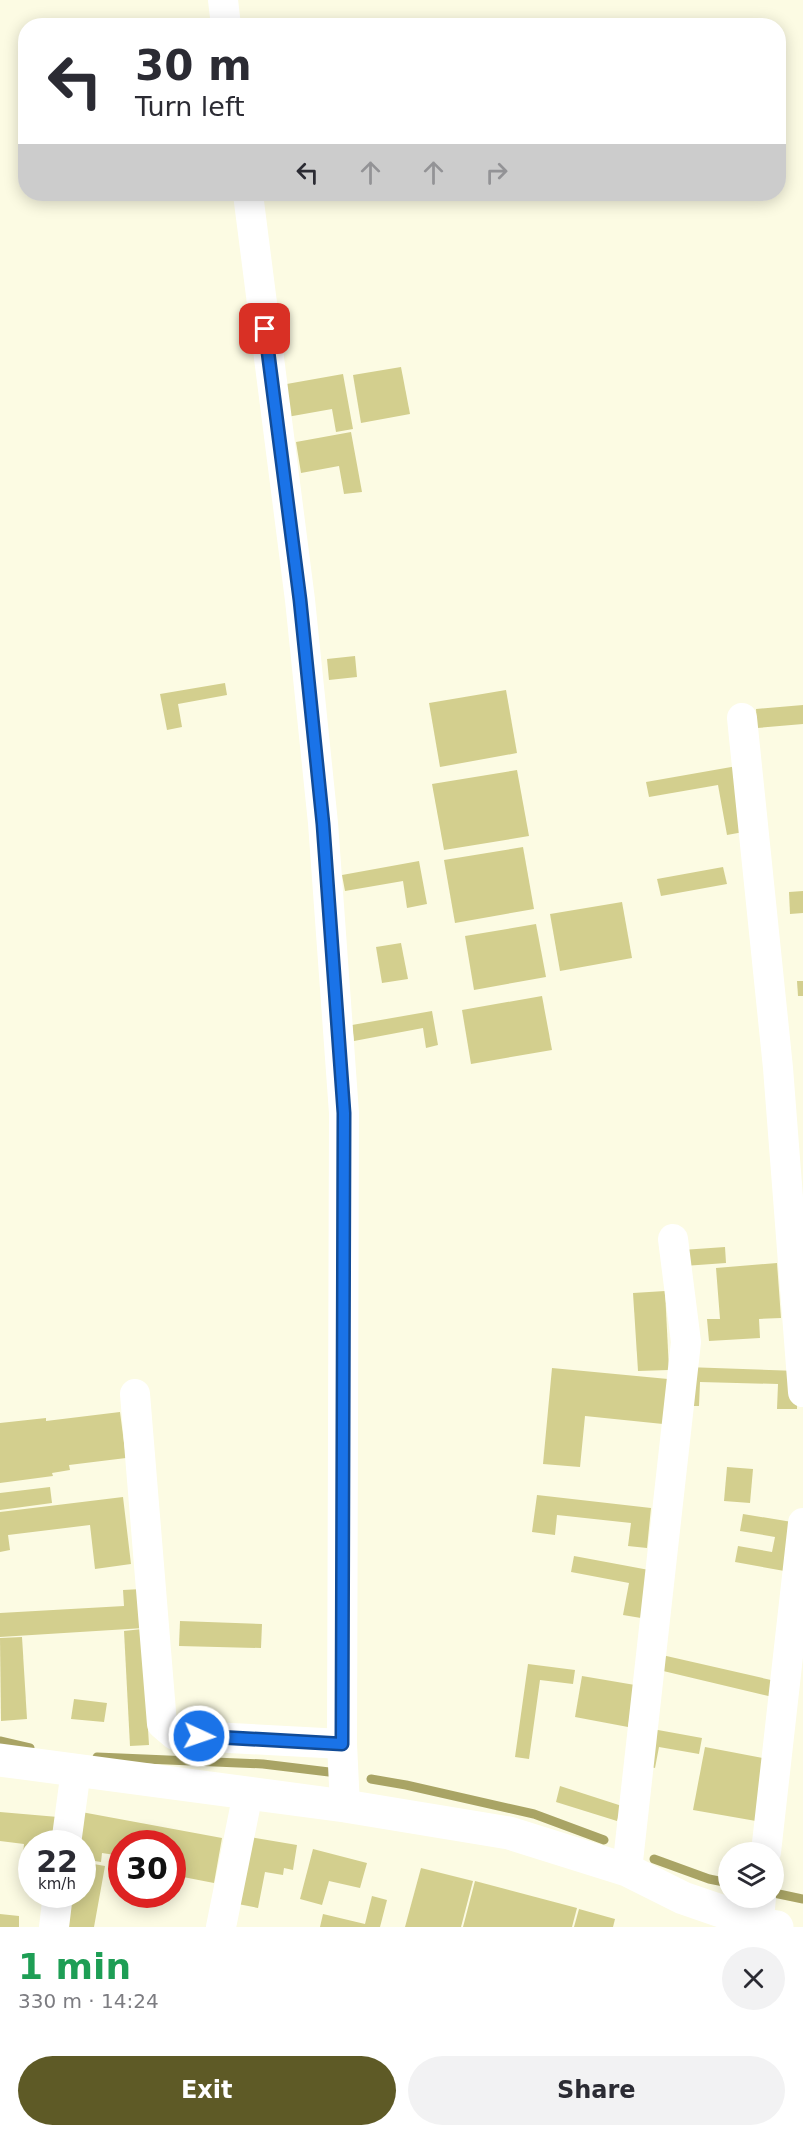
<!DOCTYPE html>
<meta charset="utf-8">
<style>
body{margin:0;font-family:"DejaVu Sans",sans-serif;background:#f2f2f3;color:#2b2b33;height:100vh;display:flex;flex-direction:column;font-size:22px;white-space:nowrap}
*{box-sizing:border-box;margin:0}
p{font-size:20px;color:#7c7c81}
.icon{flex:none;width:33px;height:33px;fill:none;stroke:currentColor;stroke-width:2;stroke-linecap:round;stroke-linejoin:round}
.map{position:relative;height:1927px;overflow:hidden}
.drawer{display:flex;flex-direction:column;background:#fff;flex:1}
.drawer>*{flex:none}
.hud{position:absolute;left:18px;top:18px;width:768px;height:183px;border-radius:24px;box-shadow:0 3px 15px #0003;background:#fff;color:#2b2b33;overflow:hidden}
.buttons{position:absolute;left:718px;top:1842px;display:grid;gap:12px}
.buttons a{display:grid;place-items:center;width:66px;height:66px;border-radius:50%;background:#fff;box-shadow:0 3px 15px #0003;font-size:30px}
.speed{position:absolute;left:18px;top:1830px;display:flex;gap:12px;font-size:30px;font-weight:700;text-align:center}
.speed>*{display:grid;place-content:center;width:78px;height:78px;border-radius:50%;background:#fff;box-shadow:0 3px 15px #0003;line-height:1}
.speed small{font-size:15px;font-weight:400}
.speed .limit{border:9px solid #d22;background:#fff;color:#111}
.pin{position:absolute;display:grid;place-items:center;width:51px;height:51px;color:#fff;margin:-26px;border-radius:12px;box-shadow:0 3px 9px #0006}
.me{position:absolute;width:66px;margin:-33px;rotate:93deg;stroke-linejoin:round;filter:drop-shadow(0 0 4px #0008)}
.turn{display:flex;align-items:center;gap:21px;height:126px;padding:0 18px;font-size:27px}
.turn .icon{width:78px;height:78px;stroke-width:2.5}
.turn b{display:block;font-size:42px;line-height:51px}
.lanes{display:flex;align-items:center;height:57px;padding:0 18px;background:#0003;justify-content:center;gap:30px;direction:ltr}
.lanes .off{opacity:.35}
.round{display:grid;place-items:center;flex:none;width:63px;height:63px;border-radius:32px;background:#f2f2f3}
.overview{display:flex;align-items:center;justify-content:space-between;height:102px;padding:0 18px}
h1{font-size:36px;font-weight:700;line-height:45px;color:#1e9e55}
.primary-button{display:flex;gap:12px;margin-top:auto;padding:12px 18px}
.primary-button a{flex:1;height:69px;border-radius:36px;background:#5e5a26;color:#fff;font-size:24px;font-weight:700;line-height:69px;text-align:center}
.primary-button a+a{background:#f2f2f3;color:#2b2b33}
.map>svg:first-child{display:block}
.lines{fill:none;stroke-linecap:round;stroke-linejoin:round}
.stream{stroke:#a9a465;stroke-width:9}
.building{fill:#d3cf8e}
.minor{stroke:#fff;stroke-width:30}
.tertiary{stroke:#fff;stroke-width:33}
.route-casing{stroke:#114b97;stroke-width:15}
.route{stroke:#1a73e8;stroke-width:10}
</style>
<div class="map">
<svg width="803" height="1927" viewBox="0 0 803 1927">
<rect width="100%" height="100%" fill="#fcfbe3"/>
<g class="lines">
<g class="stream">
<path d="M0,1741L30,1748"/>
<path d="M97,1757L263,1764L329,1772"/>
<path d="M371,1779L406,1785L534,1814L604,1840"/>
<path d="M654,1859L709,1879L729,1883"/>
<path d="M774,1893L803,1899"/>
</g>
</g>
<g class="building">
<path d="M401,367L410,414L361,423L353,375Z"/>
<path d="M343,374L353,429L336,432L332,409L287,417L281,385Z"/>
<path d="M351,432L362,492L344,494L339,466L301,473L296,442Z"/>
<path d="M355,656L357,677L329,680L327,659Z"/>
<path d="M225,683L227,695L178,704L182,727L167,730L160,694Z"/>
<path d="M506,690L517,753L440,767L429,703Z"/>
<path d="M803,705V724L757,728L756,709Z"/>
<path d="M737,766L749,831L727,835L718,785L649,797L646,782Z"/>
<path d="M517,770L529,836L444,850L432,784Z"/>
<path d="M523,847L534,909L455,923L444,860Z"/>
<path d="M419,861L427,904L407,908L403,881L345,891L342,875Z"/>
<path d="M723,867L727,884L661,896L657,879Z"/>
<path d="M803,891V913L790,914L789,892Z"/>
<path d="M622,902L632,958L560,971L550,914Z"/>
<path d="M536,924L546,977L474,990L465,936Z"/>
<path d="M401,943L408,979L382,983L376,947Z"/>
<path d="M797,981H803V996H798Z"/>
<path d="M542,996L552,1050L471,1064L462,1010Z"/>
<path d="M432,1011L438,1045L426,1048L423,1028L354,1041L352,1025Z"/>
<path d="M725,1247L726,1263L684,1266L682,1250Z"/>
<path d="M777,1263L781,1318L759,1319L760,1338L709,1341L707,1319H720L716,1268Z"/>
<path d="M665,1291L669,1370L638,1371L633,1293Z"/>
<path d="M686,1367L798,1371L797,1409H777L778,1384L700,1382L699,1406H685Z"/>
<path d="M552,1368L668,1379L663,1424L585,1416L580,1467L543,1464Z"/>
<path d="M120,1412L126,1458L69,1465L70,1470L52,1473L53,1476L0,1483V1423L46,1418V1421Z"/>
<path d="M727,1467L753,1469L750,1503L724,1501Z"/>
<path d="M50,1487L52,1503L0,1510V1493Z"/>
<path d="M537,1495L651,1508L647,1548L628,1546L631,1523L557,1515L555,1535L532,1532Z"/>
<path d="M123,1497L131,1564L95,1569L90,1525L8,1535L10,1550L0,1552V1512Z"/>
<path d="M743,1514L798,1523L790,1572L735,1562L738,1546L772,1552L775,1537L740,1531Z"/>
<path d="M574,1556L649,1570L641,1618L623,1615L629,1583L571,1572Z"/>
<path d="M142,1589L144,1628L0,1637V1613L124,1606L123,1590Z"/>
<path d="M180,1621L262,1624L261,1648L179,1646Z"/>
<path d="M142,1629L149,1745L130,1746L124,1631Z"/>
<path d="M22,1637L27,1719L1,1721L0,1638Z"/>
<path d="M662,1655L780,1682L777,1698L659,1670Z"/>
<path d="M528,1664L575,1670L573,1684L540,1680L529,1759L515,1757Z"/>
<path d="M582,1676L635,1685L628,1727L575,1717Z"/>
<path d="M74,1699L107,1703L104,1722L71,1719Z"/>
<path d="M647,1728L702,1738L699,1754L659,1747L655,1768L641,1765Z"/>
<path d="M705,1747L768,1759L756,1821L693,1810Z"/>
<path d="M560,1786L622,1806L617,1821L556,1802Z"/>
<path d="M76,1811L222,1838L214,1883L183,1877L185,1868L172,1866V1844H122V1856L102,1853L101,1862L82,1859V1844H70Z"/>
<path d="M0,1812L58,1817L56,1844H32V1855L23,1854L24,1844L0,1841Z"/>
<path d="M250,1837L297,1845L293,1870L284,1868L283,1875L265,1872L258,1908L238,1904Z"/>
<path d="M313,1849L367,1863L360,1888L329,1881L322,1905L300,1899Z"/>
<path d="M82,1862L105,1866L94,1927H67L73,1894H82Z"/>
<path d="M421,1868L473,1881L461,1927H405Z"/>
<path d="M475,1881L577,1908L572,1927H463Z"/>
<path d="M372,1896L387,1900L380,1927H320L323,1914L365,1924Z"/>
<path d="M579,1909L615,1919L613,1927H574Z"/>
<path d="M0,1914L19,1916V1927H0Z"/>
</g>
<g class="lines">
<g class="minor">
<path d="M223,0L226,26"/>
<path d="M248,194L300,600L323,823L344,1113L342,1744L345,1806"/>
<path d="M742,718L778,1068L803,1392"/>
<path d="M135,1394L162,1724L175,1735L342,1744"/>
<path d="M66,1844L76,1770"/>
<path d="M766,1852L803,1523"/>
<path d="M627,1870L686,1342L673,1239"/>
<path d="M54,1927L58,1894"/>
<path d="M221,1927L248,1793"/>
<path d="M758,1927L761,1898"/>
</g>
<path class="tertiary" d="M0,1760L345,1806L509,1833L627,1870L683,1898L759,1924L777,1927"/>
</g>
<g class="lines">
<defs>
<path id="route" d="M199,1736L342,1744L344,1113L323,824L300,600L265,329"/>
</defs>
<use href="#route" class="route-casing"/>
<use href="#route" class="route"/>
</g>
</svg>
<div class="buttons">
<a><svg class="icon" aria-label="layers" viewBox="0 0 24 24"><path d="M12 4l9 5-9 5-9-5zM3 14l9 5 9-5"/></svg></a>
</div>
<div class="speed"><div>22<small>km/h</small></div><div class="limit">30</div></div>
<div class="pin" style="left:265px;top:329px;background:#d93025"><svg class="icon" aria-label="arrive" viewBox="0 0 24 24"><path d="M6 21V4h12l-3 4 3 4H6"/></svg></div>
<svg class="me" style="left:199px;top:1736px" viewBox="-20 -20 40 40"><circle r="17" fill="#1a73e8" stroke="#fff" stroke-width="3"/><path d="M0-11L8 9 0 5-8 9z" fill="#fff"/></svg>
<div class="hud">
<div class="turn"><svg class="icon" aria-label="left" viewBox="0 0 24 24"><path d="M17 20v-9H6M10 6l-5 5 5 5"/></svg><div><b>30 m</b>Turn left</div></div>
<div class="lanes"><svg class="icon" aria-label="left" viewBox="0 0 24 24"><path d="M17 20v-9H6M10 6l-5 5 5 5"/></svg><svg class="icon off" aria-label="ahead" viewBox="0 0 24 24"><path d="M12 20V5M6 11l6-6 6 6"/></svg><svg class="icon off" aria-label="ahead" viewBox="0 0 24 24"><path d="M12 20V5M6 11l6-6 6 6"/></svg><svg class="icon off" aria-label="right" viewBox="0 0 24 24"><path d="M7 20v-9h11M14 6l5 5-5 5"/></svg></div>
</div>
</div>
<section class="drawer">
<div class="overview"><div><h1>1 min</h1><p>330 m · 14:24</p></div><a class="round"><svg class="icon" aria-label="close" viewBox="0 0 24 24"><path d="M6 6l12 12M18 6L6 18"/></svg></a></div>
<div class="primary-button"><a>Exit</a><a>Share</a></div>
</section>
